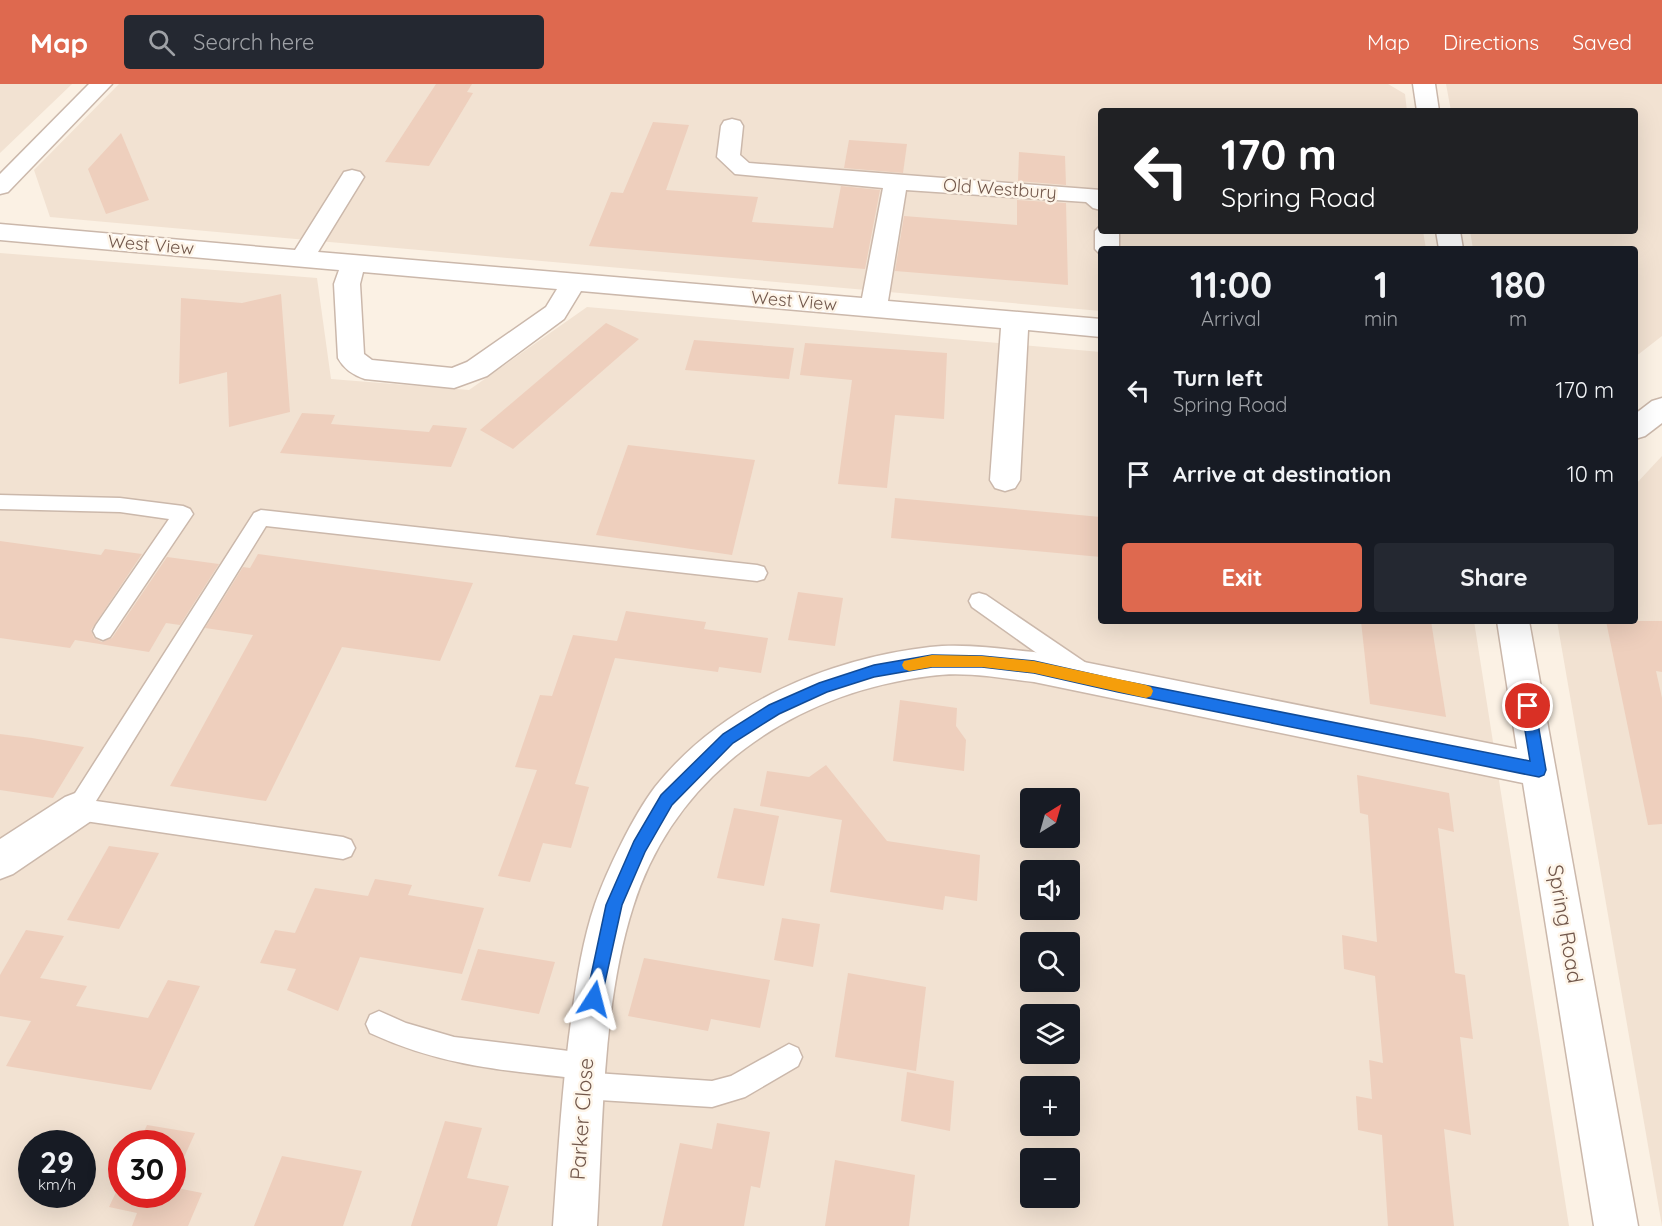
<!DOCTYPE html>
<meta charset="utf-8">
<style>
body{margin:0;font-family:Quicksand,sans-serif;background:#242831;color:#f1f3f6;height:100vh;display:flex;flex-direction:column;font-size:22px;white-space:nowrap}
*{box-sizing:border-box;margin:0}
p{font-size:20px;color:#9ea1a6}
.icon{flex:none;width:33px;height:33px;fill:none;stroke:currentColor;stroke-width:2;stroke-linecap:round;stroke-linejoin:round}
.map{position:relative;flex:1;overflow:hidden}
.drawer{position:absolute;left:1098px;top:162px;width:540px;height:378px;display:flex;flex-direction:column;background:#171b24;border-radius:6px;box-shadow:0 6px 24px #0002}
.drawer>*{flex:none}
.top-card{position:absolute;left:1098px;top:24px;width:540px;height:126px;border-radius:6px;box-shadow:0 6px 24px #0002;background:#202124;color:#fff;overflow:hidden}
.needle{width:39px;rotate:37deg}
.controls{position:absolute;left:1020px;top:704px;display:grid;gap:12px}
.controls a{display:grid;place-items:center;width:60px;height:60px;border-radius:6px;background:#171b24;box-shadow:0 6px 24px #0002;font-size:30px}
.speed{position:absolute;left:18px;top:1046px;display:flex;gap:12px;font-size:30px;font-weight:700;text-align:center}
.speed>*{display:grid;place-content:center;width:78px;height:78px;border-radius:50%;background:#171b24;box-shadow:0 6px 24px #0002;line-height:1}
.speed small{font-size:15px;font-weight:400}
.speed .limit{border:9px solid #d22;background:#fff;color:#111}
.pin{position:absolute;display:grid;place-items:center;width:51px;height:51px;color:#fff;margin:-26px;border:3px solid #fff;border-radius:50%;box-shadow:0 2px 6px #0007}
.me{position:absolute;width:66px;margin:-33px;rotate:9deg;stroke-linejoin:round;filter:drop-shadow(0 0 4px #0008)}
.turn{display:flex;align-items:center;gap:21px;height:126px;padding:0 24px;font-size:27px}
.turn .icon{width:78px;height:78px;stroke-width:2.5}
.turn b{display:block;font-size:42px;line-height:51px}
.eta{display:flex;justify-content:space-evenly;align-items:center;height:102px;text-align:center}
.eta b{font-size:36px;font-weight:700;line-height:42px}
.action{display:flex;gap:12px;margin-top:auto;padding:12px 24px}
.action a{flex:1;height:69px;border-radius:6px;background:#de694f;color:#fff;font-size:24px;font-weight:700;line-height:69px;text-align:center}
.action a+a{background:#242831;color:#f1f3f6}
ul{padding:0;list-style:none}
li{display:flex;align-items:center;gap:18px;height:84px;padding:0 24px}
li div{flex:1}
li b{display:block;font-size:22px}
li em{font-style:normal}
header{display:flex;align-items:center;gap:36px;box-sizing:border-box;height:84px;padding:0 30px;background:#de694f;color:#fff}
header strong{font-size:28px}
nav{display:flex;gap:33px;margin-inline-start:auto;font-size:21px}
.search{width:420px;height:54px;background:#242831;display:flex;align-items:center;gap:15px;box-sizing:border-box;padding:0 21px;border-radius:6px;color:#9ea1a6;font-size:22px}
.map>svg:first-child{display:block}
.residential{fill:#f2e2d2;fill-rule:evenodd}
.building{fill:#eecfbd}
.lines{fill:none;stroke-linecap:round;stroke-linejoin:round}
.service-casing{stroke:#cbb8ab;stroke-width:3}
.minor-casing{stroke:#cbb8ab;stroke-width:3}
.service{fill:#fff;fill-rule:evenodd}
.minor{fill:#fff;fill-rule:evenodd}
.route{fill:#1a73e8;stroke:#114b97;stroke-width:1.5}
.slow{fill:#f59e0b}
.labels{text-anchor:middle;stroke-width:5;stroke-linejoin:round;paint-order:stroke}
.far-street-label{font-size:18px;fill:#71574b;stroke:#fef5e9}
.street-label{font-size:21px;fill:#71574b;stroke:#fef5e9}
</style>
<header>
<strong>Map</strong>
<div class="search"><svg class="icon" aria-label="search" viewBox="0 0 24 24"><circle cx="10" cy="10" r="6"/><path d="M15 15l6 6"/></svg>Search here</div>
<nav><a>Map</a><a>Directions</a><a>Saved</a></nav>
</header>
<div class="map">
<svg width="1662" height="1142" viewBox="0 0 1662 1142">
<rect width="100%" height="100%" fill="#fbf1e4"/>
<g class="residential">
<path d="M0,0H72L0,69Z"/>
<path d="M119,0H1388L1405,10L1407,27H1101V147H1423L1426,165H1101V227L50,133L34,86Z"/>
<path d="M1446,0H1662V252L1635,273V165H1473L1470,147H1635V27H1451Z"/>
<path d="M0,169L317,194L331,295L469,306L587,223L1101,268V537H1474L1569,1142H0ZM1030,714H1070V753H1030ZM1030,786H1070V825H1030ZM1030,858H1070V897H1030ZM1030,930H1070V969H1030ZM1030,1002H1070V1041H1030ZM32,1059H82V1110H32ZM122,1059H172V1110H122ZM1030,1074H1070V1113H1030Z"/>
<path d="M1662,372V1142L1557,537H1635V401Z"/>
</g>
<g class="building">
<path d="M436,0H472L467,8L473,9L429,82L385,78Z"/>
<path d="M653,38L689,41L666,106L758,113L752,138L833,144L841,102L880,106L865,185L589,162L611,108L623,109Z"/>
<path d="M121,49L149,116L106,130L88,85Z"/>
<path d="M849,56L907,60L903,89L844,84Z"/>
<path d="M1019,68L1065,72L1066,101L1018,97Z"/>
<path d="M1017,116L1066,119L1068,201L895,187L904,132L1017,141Z"/>
<path d="M281,210L290,328L229,343L227,288L179,300L181,214L242,219Z"/>
<path d="M606,239L639,255L513,365L480,346Z"/>
<path d="M694,256L794,264L789,295L685,286Z"/>
<path d="M805,259L947,269L944,335L895,331L887,404L838,400L852,296L800,291Z"/>
<path d="M302,329L335,331L331,340L429,348L433,341L467,344L451,383L280,369Z"/>
<path d="M628,361L755,376L732,471L596,451Z"/>
<path d="M895,414L1101,433V473L891,454Z"/>
<path d="M0,457L101,471L105,465L142,470L91,546L94,554L102,558L112,554L167,473L219,480L180,541L166,539L149,568L75,556L70,564L0,554Z"/>
<path d="M258,470L473,499L440,577L342,563L266,717L170,702L253,551L205,544L243,483L250,484Z"/>
<path d="M798,508L843,514L835,562L788,556Z"/>
<path d="M626,527L706,538L704,545L768,554L761,589L719,583L718,588L615,574L575,700L589,703L571,764L543,759L530,798L498,792L537,686L515,683L540,611L552,612L573,551L617,557Z"/>
<path d="M1361,537H1431L1446,633L1370,620Z"/>
<path d="M1606,537H1662V588L1656,587L1662,614V740L1648,741Z"/>
<path d="M900,616L957,624L956,642L966,656L964,687L893,677Z"/>
<path d="M0,650L32,654L84,663L53,714L0,706Z"/>
<path d="M826,681L887,757L980,771L977,817L945,812L943,826L830,808L842,736L760,722L767,687L809,693Z"/>
<path d="M1357,691L1449,709L1454,748L1438,744L1455,889L1465,891L1473,955L1460,953L1471,1051L1444,1045L1454,1142H1388L1382,1051L1358,1046L1356,1012L1372,1015L1369,976L1383,979L1375,892L1344,885L1342,851L1377,858L1368,731L1360,729Z"/>
<path d="M734,724L779,732L764,802L717,794Z"/>
<path d="M109,762L159,769L119,845L67,836Z"/>
<path d="M375,795L412,801L408,811L484,824L462,890L360,873L338,927L287,906L296,885L260,879L275,846L295,849L315,804L368,812Z"/>
<path d="M782,834L820,840L813,883L774,876Z"/>
<path d="M26,846L64,852L40,894L87,902L76,922L148,934L168,896L200,902L151,1006L6,982L31,937L0,932V891Z"/>
<path d="M478,865L555,878L539,930L461,916Z"/>
<path d="M644,874L770,896L760,944L711,935L708,947L628,932Z"/>
<path d="M848,889L926,903L916,987L835,973Z"/>
<path d="M907,988L954,997L950,1047L901,1037Z"/>
<path d="M445,1037L482,1044L467,1094L509,1102L497,1142H411Z"/>
<path d="M717,1039L770,1048L760,1104L751,1102L744,1142H662L680,1059L712,1065Z"/>
<path d="M147,1041L195,1049L172,1100V1059H139Z"/>
<path d="M282,1072L362,1087L343,1142H254Z"/>
<path d="M835,1076L915,1091L909,1142H825Z"/>
<path d="M122,1095V1110H172V1103L202,1109L188,1142H132L137,1129L109,1123Z"/>
</g>
<g class="lines">
<defs>
<g id="service">
<path d="M0,411L120,414L183,422L190,425L193,430L110,553L103,556L96,553L93,547L96,541L169,435L120,428L0,425Z"/>
<path d="M261,426L757,481L764,483L767,489L764,495L757,497L266,442L96,717L343,753L351,756L355,764L351,772L343,775L78,736L70,733L66,725L70,717L254,429Z"/>
<path d="M979,509L986,511L1092,583L1095,590L1092,597L1084,599L1076,597L972,523L969,517L972,511Z"/>
<path d="M379,927L406,939L454,953L585,969L594,973L598,982L595,989L712,997L731,992L789,960L798,964L802,973L798,982L745,1013L712,1023L583,1015L574,1011L570,1002L573,994C499,986 439,981 370,949L366,940L370,931Z"/>
</g>
<g id="minor">
<path d="M89,0H112L8,108L0,110V90Z"/>
<path d="M1413,0H1435L1439,27H1417Z"/>
<path d="M732,35L740,37L743,42L740,71L749,79L1101,106V126L1093,124L1086,118L906,106L888,217L1101,235V253L1028,246L1020,396L1015,404L1005,407L995,404L990,396L1001,244L581,207L564,235L487,292L454,304L365,295C353,291 344,285 338,274L334,200L339,186L0,156V140L295,166L344,88L352,86L360,88L364,93L318,168L862,214L883,104L735,90L717,73L721,42L724,37ZM363,188L557,205L546,223L467,278L452,284L372,276L364,270L360,200Z"/>
<path d="M1101,141V147H1119V165H1101V171L1095,165V147Z"/>
<path d="M1436,147H1460L1463,165H1439Z"/>
<path d="M1662,314V339L1645,352L1635,355V330L1652,317Z"/>
<path d="M1497,537H1529L1638,1142H1594L1523,699L1034,598C1000,594 964,587 930,592C794,609 675,689 633,823C602,920 603,1041 597,1142H553C558,1071 562,1001 572,930C577,894 583,855 595,820C607,786 633,732 655,703C721,620 827,575 930,563C964,559 1000,565 1034,568L1517,665Z"/>
<path d="M78,708L91,713L96,725L91,737L13,790L0,795V755L65,713Z"/>
</g>
</defs>
<use href="#service" class="service-casing"/>
<use href="#minor" class="minor-casing"/>
<use href="#service" class="service"/>
<use href="#minor" class="minor"/>
</g>
<path class="route" d="M932,571L982,572L1034,577L1118,596L1530,677L1521,622L1523,618L1528,616L1533,618L1535,622L1546,686L1544,691L1539,693L1118,608L1034,589L982,583H932L874,593L827,608L779,630L733,659L672,721L645,768L622,821L600,921L594,923L588,921L586,915L606,821L634,757L661,711L723,650L769,621L819,599L874,581Z"/>
<path class="slow" d="M932,571L982,572L1034,577L1146,601L1151,603L1153,607L1151,612L1146,614L1034,589L982,583H932L909,587L904,585L902,581L904,577Z"/>
<g class="labels">
<g class="far-street-label">
<text transform="translate(1000 105) rotate(4)" y="6">Old Westbury</text>
<text transform="translate(151 161) rotate(5)" y="6">West View</text>
<text transform="translate(794 217) rotate(5)" y="6">West View</text>
</g>
<g class="street-label">
<text transform="translate(1565 840) rotate(80)" y="7">Spring Road</text>
<text transform="translate(582 1035) rotate(-86)" y="7">Parker Close</text>
</g>
</g>
</svg>
<div class="controls">
<a><svg class="needle" viewBox="-14 -14 28 28"><path d="M0-13l5 13h-10z" fill="#e53935"/><path d="M0 13l5-13h-10z" fill="#9ea1a6"/></svg></a>
<a><svg class="icon" aria-label="sound" viewBox="0 0 24 24"><path d="M4 9h4l5-4v14l-5-4H4zM17 9q2 3 0 6"/></svg></a>
<a><svg class="icon" aria-label="search" viewBox="0 0 24 24"><circle cx="10" cy="10" r="6"/><path d="M15 15l6 6"/></svg></a>
<a><svg class="icon" aria-label="layers" viewBox="0 0 24 24"><path d="M12 4l9 5-9 5-9-5zM3 14l9 5 9-5"/></svg></a>
<a>+</a>
<a>−</a>
</div>
<div class="speed"><div>29<small>km/h</small></div><div class="limit">30</div></div>
<div class="pin" style="left:1528px;top:622px;background:#d93025"><svg class="icon" aria-label="arrive" viewBox="0 0 24 24"><path d="M6 21V4h12l-3 4 3 4H6"/></svg></div>
<svg class="me" style="left:594px;top:915px" viewBox="-20 -20 40 40"><path d="M0-17L14 15 0 8-14 15z" fill="#1a73e8" stroke="#fff" stroke-width="4"/></svg>
<div class="top-card">
<div class="turn"><svg class="icon" aria-label="left" viewBox="0 0 24 24"><path d="M17 20v-9H6M10 6l-5 5 5 5"/></svg><div><b>170 m</b>Spring Road</div></div>
</div>
<section class="drawer">
<div class="eta">
<div><b>11:00</b><p>Arrival</p></div>
<div><b>1</b><p>min</p></div>
<div><b>180</b><p>m</p></div>
</div>
<ul>
<li><svg class="icon" aria-label="left" viewBox="0 0 24 24"><path d="M17 20v-9H6M10 6l-5 5 5 5"/></svg><div><b>Turn left</b><p>Spring Road</p></div><em>170 m</em></li>
<li><svg class="icon" aria-label="arrive" viewBox="0 0 24 24"><path d="M6 21V4h12l-3 4 3 4H6"/></svg><div><b>Arrive at destination</b></div><em>10 m</em></li>
</ul>
<div class="action"><a>Exit</a><a>Share</a></div>
</section>
</div>
